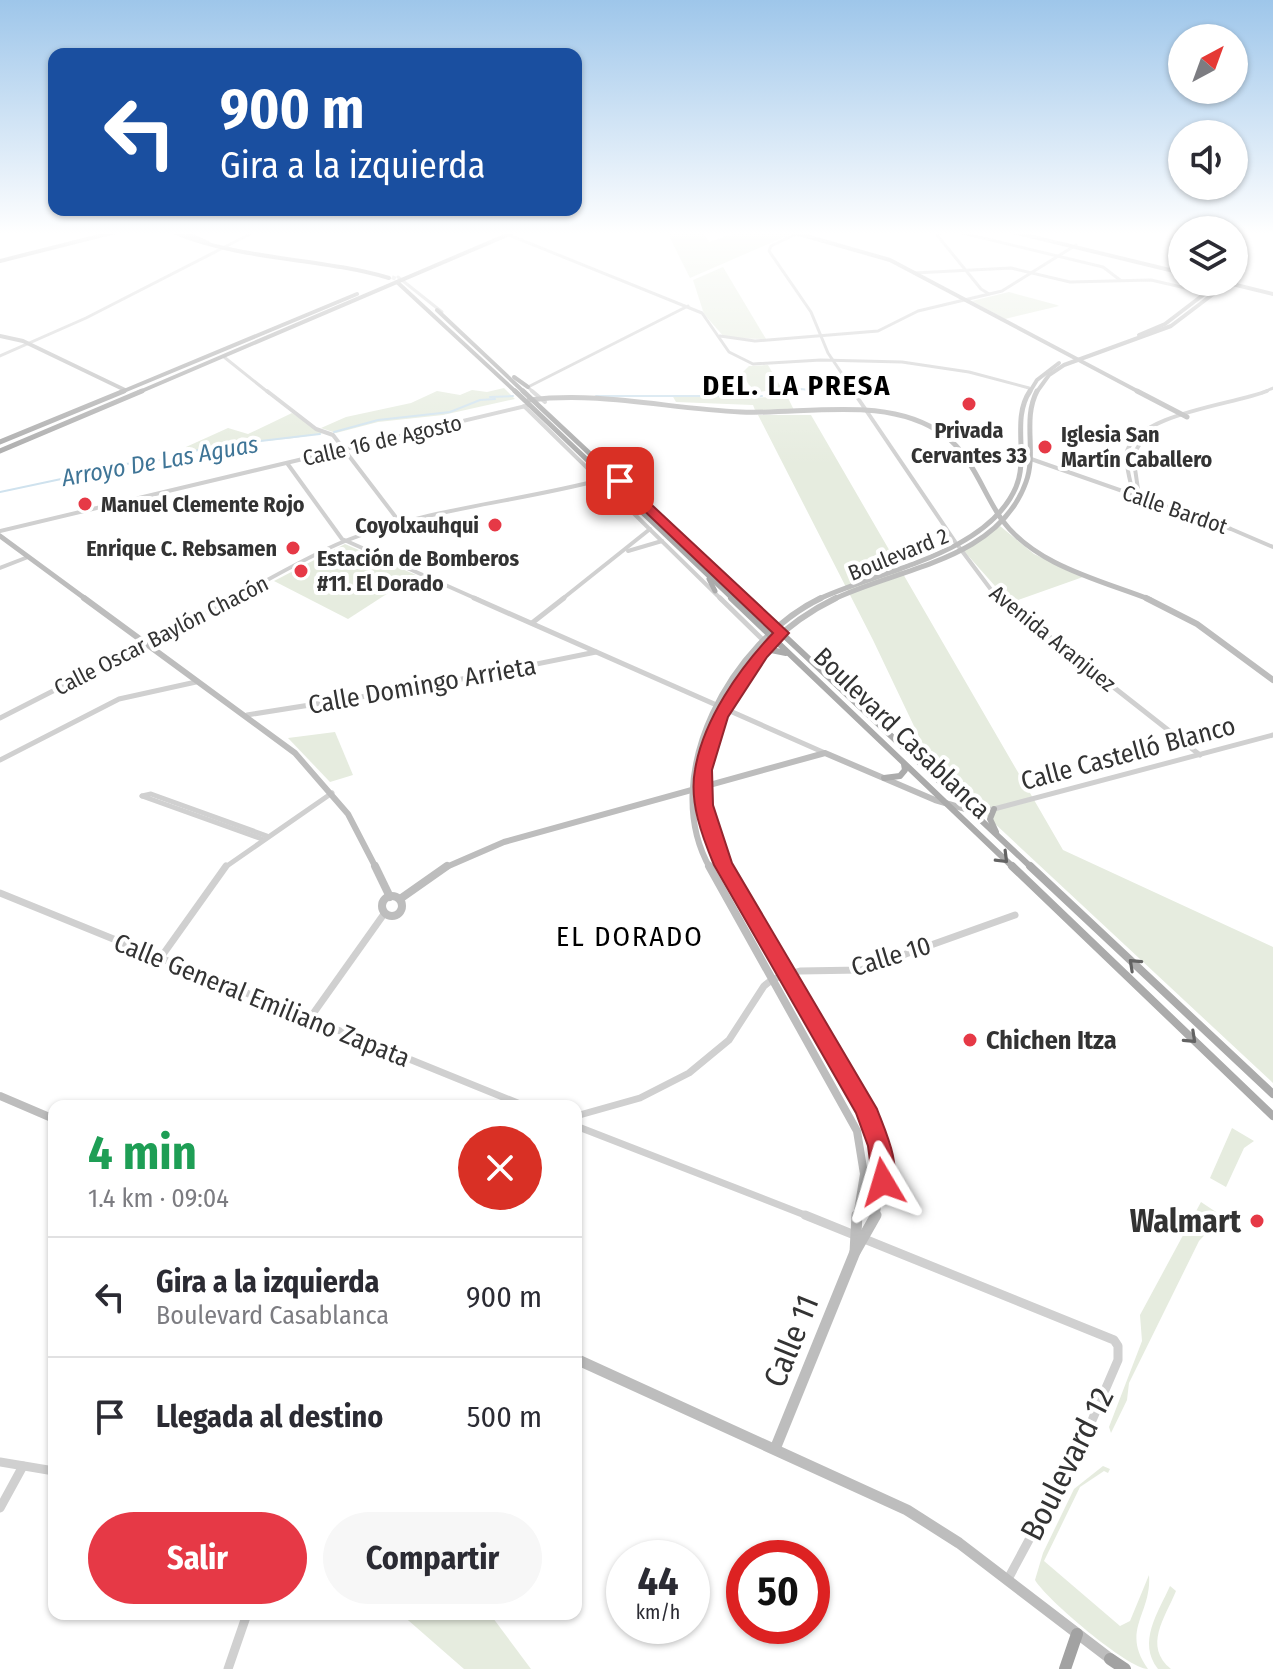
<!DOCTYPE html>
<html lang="es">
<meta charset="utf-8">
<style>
body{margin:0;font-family:"Fira Sans Condensed",sans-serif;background:#f7f7f7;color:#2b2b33;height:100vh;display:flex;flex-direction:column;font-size:30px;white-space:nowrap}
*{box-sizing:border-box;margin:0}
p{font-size:26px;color:#7c7c81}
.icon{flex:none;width:44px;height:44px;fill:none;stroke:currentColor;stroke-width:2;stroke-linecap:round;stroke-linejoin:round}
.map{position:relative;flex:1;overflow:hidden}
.drawer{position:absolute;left:48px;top:1100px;width:534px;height:520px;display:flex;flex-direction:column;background:#fff;border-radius:16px;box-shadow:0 2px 6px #0004}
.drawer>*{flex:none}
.hud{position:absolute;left:48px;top:48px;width:534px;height:168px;border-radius:16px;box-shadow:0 2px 6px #0004;background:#1a4fa0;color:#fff;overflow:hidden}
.needle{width:52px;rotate:41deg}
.buttons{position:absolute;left:1168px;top:24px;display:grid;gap:16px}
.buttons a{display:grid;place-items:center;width:80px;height:80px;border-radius:50%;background:#fff;box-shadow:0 2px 6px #0004;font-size:40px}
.speed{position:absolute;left:606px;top:1540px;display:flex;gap:16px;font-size:40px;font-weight:700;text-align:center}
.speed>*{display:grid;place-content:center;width:104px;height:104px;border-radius:50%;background:#fff;box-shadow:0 2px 6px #0004;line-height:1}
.speed small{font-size:20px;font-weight:400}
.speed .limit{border:12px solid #d22;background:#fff;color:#111}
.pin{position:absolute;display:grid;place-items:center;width:68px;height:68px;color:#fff;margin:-34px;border-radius:16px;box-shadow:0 4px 12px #0006}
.me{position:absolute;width:88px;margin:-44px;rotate:353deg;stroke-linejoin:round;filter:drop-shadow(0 0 6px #0008)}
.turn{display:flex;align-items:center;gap:28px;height:168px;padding:0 40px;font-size:36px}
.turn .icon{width:104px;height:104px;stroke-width:2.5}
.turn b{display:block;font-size:56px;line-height:68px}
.round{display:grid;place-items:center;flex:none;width:84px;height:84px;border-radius:42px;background:#f7f7f7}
.head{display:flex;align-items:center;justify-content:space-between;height:136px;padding:0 40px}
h1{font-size:48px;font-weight:700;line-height:60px;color:#1e9e55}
.primary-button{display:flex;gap:16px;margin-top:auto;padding:16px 40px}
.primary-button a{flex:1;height:92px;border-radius:48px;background:#e63946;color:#fff;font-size:32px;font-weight:700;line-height:92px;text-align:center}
.primary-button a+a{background:#f7f7f7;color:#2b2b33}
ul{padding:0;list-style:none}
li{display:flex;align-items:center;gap:24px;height:120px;padding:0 40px;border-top:2px solid #e1e1e2}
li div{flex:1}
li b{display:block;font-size:30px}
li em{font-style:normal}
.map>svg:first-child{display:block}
.green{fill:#e6ecdf}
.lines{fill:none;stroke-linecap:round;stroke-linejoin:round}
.stream{stroke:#cfe2ee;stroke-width:2}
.primary-tunnel{stroke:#d6d6d6;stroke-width:4;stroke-dasharray:4 2;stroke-linecap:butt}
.tertiary-far4{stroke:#d0d0d0;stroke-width:3}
.tertiary-far3{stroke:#d0d0d0;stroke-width:4}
.tertiary-far2{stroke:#d0d0d0;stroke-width:5}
.tertiary-far1{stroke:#d0d0d0;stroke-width:7}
.tertiary{stroke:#d0d0d0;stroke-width:9}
.secondary-far4{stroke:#bdbdbd;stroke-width:4}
.secondary-far3{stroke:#bdbdbd;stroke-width:5}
.secondary-far2{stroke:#bdbdbd;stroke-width:6}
.secondary-far1{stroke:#bdbdbd;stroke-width:8}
.secondary{stroke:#bdbdbd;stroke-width:11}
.primary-far3{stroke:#ababab;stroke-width:4}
.primary-far2{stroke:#ababab;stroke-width:5}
.primary-far1{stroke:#ababab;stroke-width:6}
.primary{stroke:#ababab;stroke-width:8}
.trunk{stroke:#a2a2a2;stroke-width:12}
.oneway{stroke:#636363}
.route{fill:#e63946;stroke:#96252e;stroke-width:2}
.poi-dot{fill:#e63946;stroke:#fff;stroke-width:3}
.labels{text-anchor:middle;stroke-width:8;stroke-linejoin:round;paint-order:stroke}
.far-poi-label{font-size:22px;font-weight:bold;fill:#333;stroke:#fff;text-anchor:start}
.far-street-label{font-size:22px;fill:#333;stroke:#fff}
.far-water-label{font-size:24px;font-style:italic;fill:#3f7597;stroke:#fff}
.street-label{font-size:26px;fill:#333;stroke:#fff}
.poi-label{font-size:26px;font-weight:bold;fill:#333;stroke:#fff;text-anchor:start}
.far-district-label{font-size:28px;font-weight:bold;letter-spacing:2px;fill:#000;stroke:#fff}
.neighbourhood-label{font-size:28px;letter-spacing:2px;fill:#000;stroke:#fff}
.near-poi-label{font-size:32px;font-weight:bold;fill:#333;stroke:#fff;text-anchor:end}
.near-street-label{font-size:32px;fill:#333;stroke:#fff}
</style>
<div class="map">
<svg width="1273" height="1669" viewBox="0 0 1273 1669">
<rect width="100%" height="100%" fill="#fff"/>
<g class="green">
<path d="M667,232H703L709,242L738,232L791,234L690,278Z"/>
<path d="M723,267L766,339L725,338L704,314L693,280Z"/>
<path d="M1009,292L1057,305L1059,306L1005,319L972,301Z"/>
<path d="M768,365L782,389L758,392L749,385L742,373L749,366Z"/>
<path d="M504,388L515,399L443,415L378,422L336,433L321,428L346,417L411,403L437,391L460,395L472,390L487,392Z"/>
<path d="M672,395L788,398L794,410H755L753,405L676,402Z"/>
<path d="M292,413L323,433C279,443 234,440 191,452L186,447L228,428L248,434Z"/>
<path d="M758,415H811L1063,850L1273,947V1083L933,766L873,640Z"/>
<path d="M1000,526L1034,554L1083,577L1010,603L964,551Z"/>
<path d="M345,544L416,575L348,619L274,581Z"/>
<path d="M335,732L353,775L330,782L288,738Z"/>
<path d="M1232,1128L1254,1141L1244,1148L1226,1187L1210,1178Z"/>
<path d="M1201,1202L1222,1216L1199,1241L1129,1383L1127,1400L1111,1433L1109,1427L1142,1341L1140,1315Z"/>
<path d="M1103,1466L1110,1469L1108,1473L1104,1471L1080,1487L1044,1561L1120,1626L1130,1621L1149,1575C1152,1614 1120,1630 1148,1669C1128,1669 1046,1599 1035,1580L1043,1553L1074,1489Z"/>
<path d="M1170,1586L1176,1591C1165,1618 1143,1646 1171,1669H1158C1137,1642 1158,1613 1170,1586Z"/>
<path d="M401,1614H490L531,1669H464Z"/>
</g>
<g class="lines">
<g class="stream">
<path d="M784,394L801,389L817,391"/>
<path d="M596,396H762"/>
<path d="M490,397L513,396"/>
<path d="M334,432L378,420L450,412L480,400L495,399"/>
<path d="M0,492L80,475L110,465L152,462L210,447L320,434"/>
</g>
<path class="primary-tunnel" d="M392,277L400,281"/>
<g class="tertiary-far4">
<path d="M800,232L771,246L769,251L811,312L828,353L855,393"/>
<path d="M941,232L937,235L981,289L989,294"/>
<path d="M958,232L1103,267L1120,280"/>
<path d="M504,233L702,313L729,352L753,364L821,360L902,362L969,372L1029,388"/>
<path d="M914,273L1011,268L1070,282L1151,280L1207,293"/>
<path d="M398,277L442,312"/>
<path d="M720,336L755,341L878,331L918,311L1002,291L1076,245"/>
<path d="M0,356L86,318L254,232"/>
<path d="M224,357L269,393"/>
<path d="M534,393L528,387L688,306"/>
<path d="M1262,393L1273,388"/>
</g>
<g class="tertiary-far3">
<path d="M267,391L316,429L333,435L401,524"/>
<path d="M532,391L545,402"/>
<path d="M853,391L956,543L992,591L1003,600"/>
<path d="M524,406L722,600"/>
<path d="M1031,459L1231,529L1273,547"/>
<path d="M287,463L342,539L479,600"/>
<path d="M1133,494C1131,482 1124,462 1127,451C1141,413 1232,405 1267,391"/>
<path d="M1139,496L1133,455L1146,434"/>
<path d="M0,531L530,405"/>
<path d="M628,551L662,541"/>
<path d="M0,568L28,557"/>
<path d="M231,600C268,580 306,557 345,541C426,509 516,502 600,480"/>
<path d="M561,600L650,529"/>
</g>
<g class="tertiary-far2">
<path d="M474,598L825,753"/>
<path d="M720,598L762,639"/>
<path d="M1000,598L1200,755"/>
<path d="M532,623L564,598"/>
<path d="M247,715L417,688L596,652"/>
<path d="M0,718L235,598"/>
<path d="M0,760L119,699L196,682"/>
<path d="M142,796L151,794L267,836"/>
<path d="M142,796L262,839"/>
<path d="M969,810L994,809L1273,735"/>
<path d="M224,868L332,793"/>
</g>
<g class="tertiary-far1">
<path d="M0,893L525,1106"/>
<path d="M159,960L226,866"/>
<path d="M310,1018L384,914"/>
<path d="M576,1116L640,1098L689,1073L729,1040L764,986L773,979L800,971L861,970L1015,915"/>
<path d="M576,1126L810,1217"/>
</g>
<g class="tertiary">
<path d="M805,1215L1114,1340L1118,1346V1360L1087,1432L1008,1579"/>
<path d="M0,1462L54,1471"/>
<path d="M0,1508L23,1466"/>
<path d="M228,1669L247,1614"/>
</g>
<g class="secondary-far4">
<path d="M792,232L890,260L1141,393"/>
<path d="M1013,232L1182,273"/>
<path d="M1224,282L1273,294"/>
<path d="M1139,335L1165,324L1220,282"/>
<path d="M0,336L23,341L125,390"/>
<path d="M1029,393L1037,380L1059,363"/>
<path d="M1036,393L1049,375L1064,365L1171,326L1229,282"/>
</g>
<g class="secondary-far3">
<path d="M1137,391L1187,417"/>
<path d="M529,400C601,391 669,409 741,412C805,415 888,394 944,435C972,455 983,493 1002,520C1036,566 1100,580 1151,600"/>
<path d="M0,536L87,600"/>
<path d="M817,600C877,571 987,555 1016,487C1029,456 1011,419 1030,391"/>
<path d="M832,600C897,568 998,561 1026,482C1037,452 1022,420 1037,391"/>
</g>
<g class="secondary-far2">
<path d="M84,598L295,753L348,814L376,868"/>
<path d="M1146,598L1197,624L1273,680"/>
<path d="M444,868L504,842L825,753L935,800L969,810"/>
<path d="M710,868C657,775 733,640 821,598"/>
<path d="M725,868C669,761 735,647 836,598"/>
</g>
<g class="secondary-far1">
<path d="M375,866L390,897"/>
<path d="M709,866L857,1131L864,1174L857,1217"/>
<path d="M724,866L866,1109L881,1164L882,1183L875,1217"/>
<circle cx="392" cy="906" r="10"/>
<path d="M400,899L447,866"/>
<path d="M0,1096L54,1119"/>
</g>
<g class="secondary">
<path d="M855,1252L857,1215"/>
<path d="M576,1359L907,1510L959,1543L1112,1660"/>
<path d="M775,1449L855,1252L876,1215"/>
</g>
<g class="primary-far3">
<path d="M173,232C242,261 318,257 389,278"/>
<path d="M184,232L208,243"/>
<path d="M0,261L115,232"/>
<path d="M397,282L517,393"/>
<path d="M437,310L525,393"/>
<path d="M514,377L528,387"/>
<path d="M119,393L357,294"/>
<path d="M137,393L514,232"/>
</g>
<g class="primary-far2">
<path d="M515,391L734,600"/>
<path d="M523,391L746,600"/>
<path d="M0,442L124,391"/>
<path d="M0,451L142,391"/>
<path d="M709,579L715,591"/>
</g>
<g class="primary-far1">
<path d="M731,598L1014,868"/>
<path d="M744,598L1032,868"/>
<path d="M762,654L771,650L786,653"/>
<path d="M884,778L900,776L905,770L904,764"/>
<path d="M994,809L990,819L996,832"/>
</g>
<g class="primary">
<path d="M1012,866L1273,1116"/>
<path d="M1030,866L1273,1094"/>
</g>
<g class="trunk">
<path d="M1110,1659L1125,1669"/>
<path d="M1065,1669L1077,1634"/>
</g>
</g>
<defs><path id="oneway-chevron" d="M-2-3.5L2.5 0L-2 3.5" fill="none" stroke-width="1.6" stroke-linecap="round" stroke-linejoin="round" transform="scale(2)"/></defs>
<g class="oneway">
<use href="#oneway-chevron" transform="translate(1003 858) rotate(45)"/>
<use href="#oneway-chevron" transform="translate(1134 964) rotate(-137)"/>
<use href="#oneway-chevron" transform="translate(1191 1038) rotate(43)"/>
</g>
<linearGradient id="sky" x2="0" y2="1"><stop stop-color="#9ec6ea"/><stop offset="0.5" stop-color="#fff"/><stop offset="1" stop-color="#fff" stop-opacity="0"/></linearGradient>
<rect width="1273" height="466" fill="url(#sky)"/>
<path class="route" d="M616,479H624L789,633L767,657L728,717L712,770L713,805L732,863L877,1109C886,1133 902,1166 891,1190L883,1193L874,1190L868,1146L856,1113L714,865C702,836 689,802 695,770C703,720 739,669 773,633L616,484Z"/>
<g class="poi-dot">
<circle cx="969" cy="404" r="8"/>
<circle cx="1045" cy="447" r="8"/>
<circle cx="85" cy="504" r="8"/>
<circle cx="495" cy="525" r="8"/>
<circle cx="293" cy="548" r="8"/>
<circle cx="301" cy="571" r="8"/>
<circle cx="970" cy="1040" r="8"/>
<circle cx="1257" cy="1221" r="8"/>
</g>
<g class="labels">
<g class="far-poi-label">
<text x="969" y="438" text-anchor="middle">Privada<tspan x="969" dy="25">Cervantes 33</tspan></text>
<text x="1061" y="442">Iglesia San<tspan x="1061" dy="25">Martín Caballero</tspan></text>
<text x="101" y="512">Manuel Clemente Rojo</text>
<text x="479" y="533" text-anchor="end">Coyolxauhqui</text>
<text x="277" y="556" text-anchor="end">Enrique C. Rebsamen</text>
<text x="317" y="566">Estación de Bomberos<tspan x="317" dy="25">#11. El Dorado</tspan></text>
</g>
<g class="far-street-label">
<text transform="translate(382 440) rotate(-13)" y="8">Calle 16 de Agosto</text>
<text transform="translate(1175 509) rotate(19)" y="8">Calle Bardot</text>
<text transform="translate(898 554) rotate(-22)" y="8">Boulevard 2</text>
<text transform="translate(161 635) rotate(-27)" y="8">Calle Oscar Baylón Chacón</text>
<text transform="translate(1053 638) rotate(39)" y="8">Avenida Aranjuez</text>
</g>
<g class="far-water-label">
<text transform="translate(160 461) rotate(-10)" y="8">Arroyo De Las Aguas</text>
</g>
<g class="street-label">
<text transform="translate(422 685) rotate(-10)" y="9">Calle Domingo Arrieta</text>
<text transform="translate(902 733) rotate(44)" y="9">Boulevard Casablanca</text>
<text transform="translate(1128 753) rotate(-15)" y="9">Calle Castelló Blanco</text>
<text transform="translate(891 956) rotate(-17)" y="9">Calle 10</text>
<text transform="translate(262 1000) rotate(22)" y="9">Calle General Emiliano Zapata</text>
</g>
<g class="poi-label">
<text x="986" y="1049">Chichen Itza</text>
</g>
<g class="far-district-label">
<text x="797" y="395">DEL. LA PRESA</text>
</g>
<g class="neighbourhood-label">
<text x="630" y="946">EL DORADO</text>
</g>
<g class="near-poi-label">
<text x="1241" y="1232">Walmart</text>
</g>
<g class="near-street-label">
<text transform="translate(791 1341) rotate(-68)" y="11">Calle 11</text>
<text transform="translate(1067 1464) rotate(-63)" y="11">Boulevard 12</text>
</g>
</g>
</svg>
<div class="buttons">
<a><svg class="needle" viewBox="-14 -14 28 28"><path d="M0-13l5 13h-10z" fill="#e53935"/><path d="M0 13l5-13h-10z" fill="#7c7c81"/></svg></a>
<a><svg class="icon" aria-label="sound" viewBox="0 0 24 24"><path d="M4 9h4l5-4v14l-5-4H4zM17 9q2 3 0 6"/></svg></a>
<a><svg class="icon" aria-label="layers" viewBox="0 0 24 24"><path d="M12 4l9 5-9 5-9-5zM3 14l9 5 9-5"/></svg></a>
</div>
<div class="speed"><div>44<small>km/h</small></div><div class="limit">50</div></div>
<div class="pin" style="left:620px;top:481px;background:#d93025"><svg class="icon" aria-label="arrive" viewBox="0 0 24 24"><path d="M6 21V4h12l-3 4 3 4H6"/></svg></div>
<svg class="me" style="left:883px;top:1182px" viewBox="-20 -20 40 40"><path d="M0-17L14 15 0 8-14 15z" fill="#e63946" stroke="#fff" stroke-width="4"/></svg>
<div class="hud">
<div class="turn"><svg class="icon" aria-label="left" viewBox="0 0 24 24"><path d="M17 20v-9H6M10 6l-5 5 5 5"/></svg><div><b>900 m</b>Gira a la izquierda</div></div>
</div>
<section class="drawer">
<div class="head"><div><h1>4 min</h1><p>1.4 km · 09:04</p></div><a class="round" style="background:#d93025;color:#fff"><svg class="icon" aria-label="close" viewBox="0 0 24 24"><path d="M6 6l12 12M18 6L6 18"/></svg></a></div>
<ul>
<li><svg class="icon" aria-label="left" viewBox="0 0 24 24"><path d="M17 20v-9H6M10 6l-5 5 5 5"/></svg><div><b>Gira a la izquierda</b><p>Boulevard Casablanca</p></div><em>900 m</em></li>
<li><svg class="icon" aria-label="arrive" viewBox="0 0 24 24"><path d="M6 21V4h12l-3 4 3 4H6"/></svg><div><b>Llegada al destino</b></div><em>500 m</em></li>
</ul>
<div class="primary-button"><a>Salir</a><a>Compartir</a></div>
</section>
</div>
